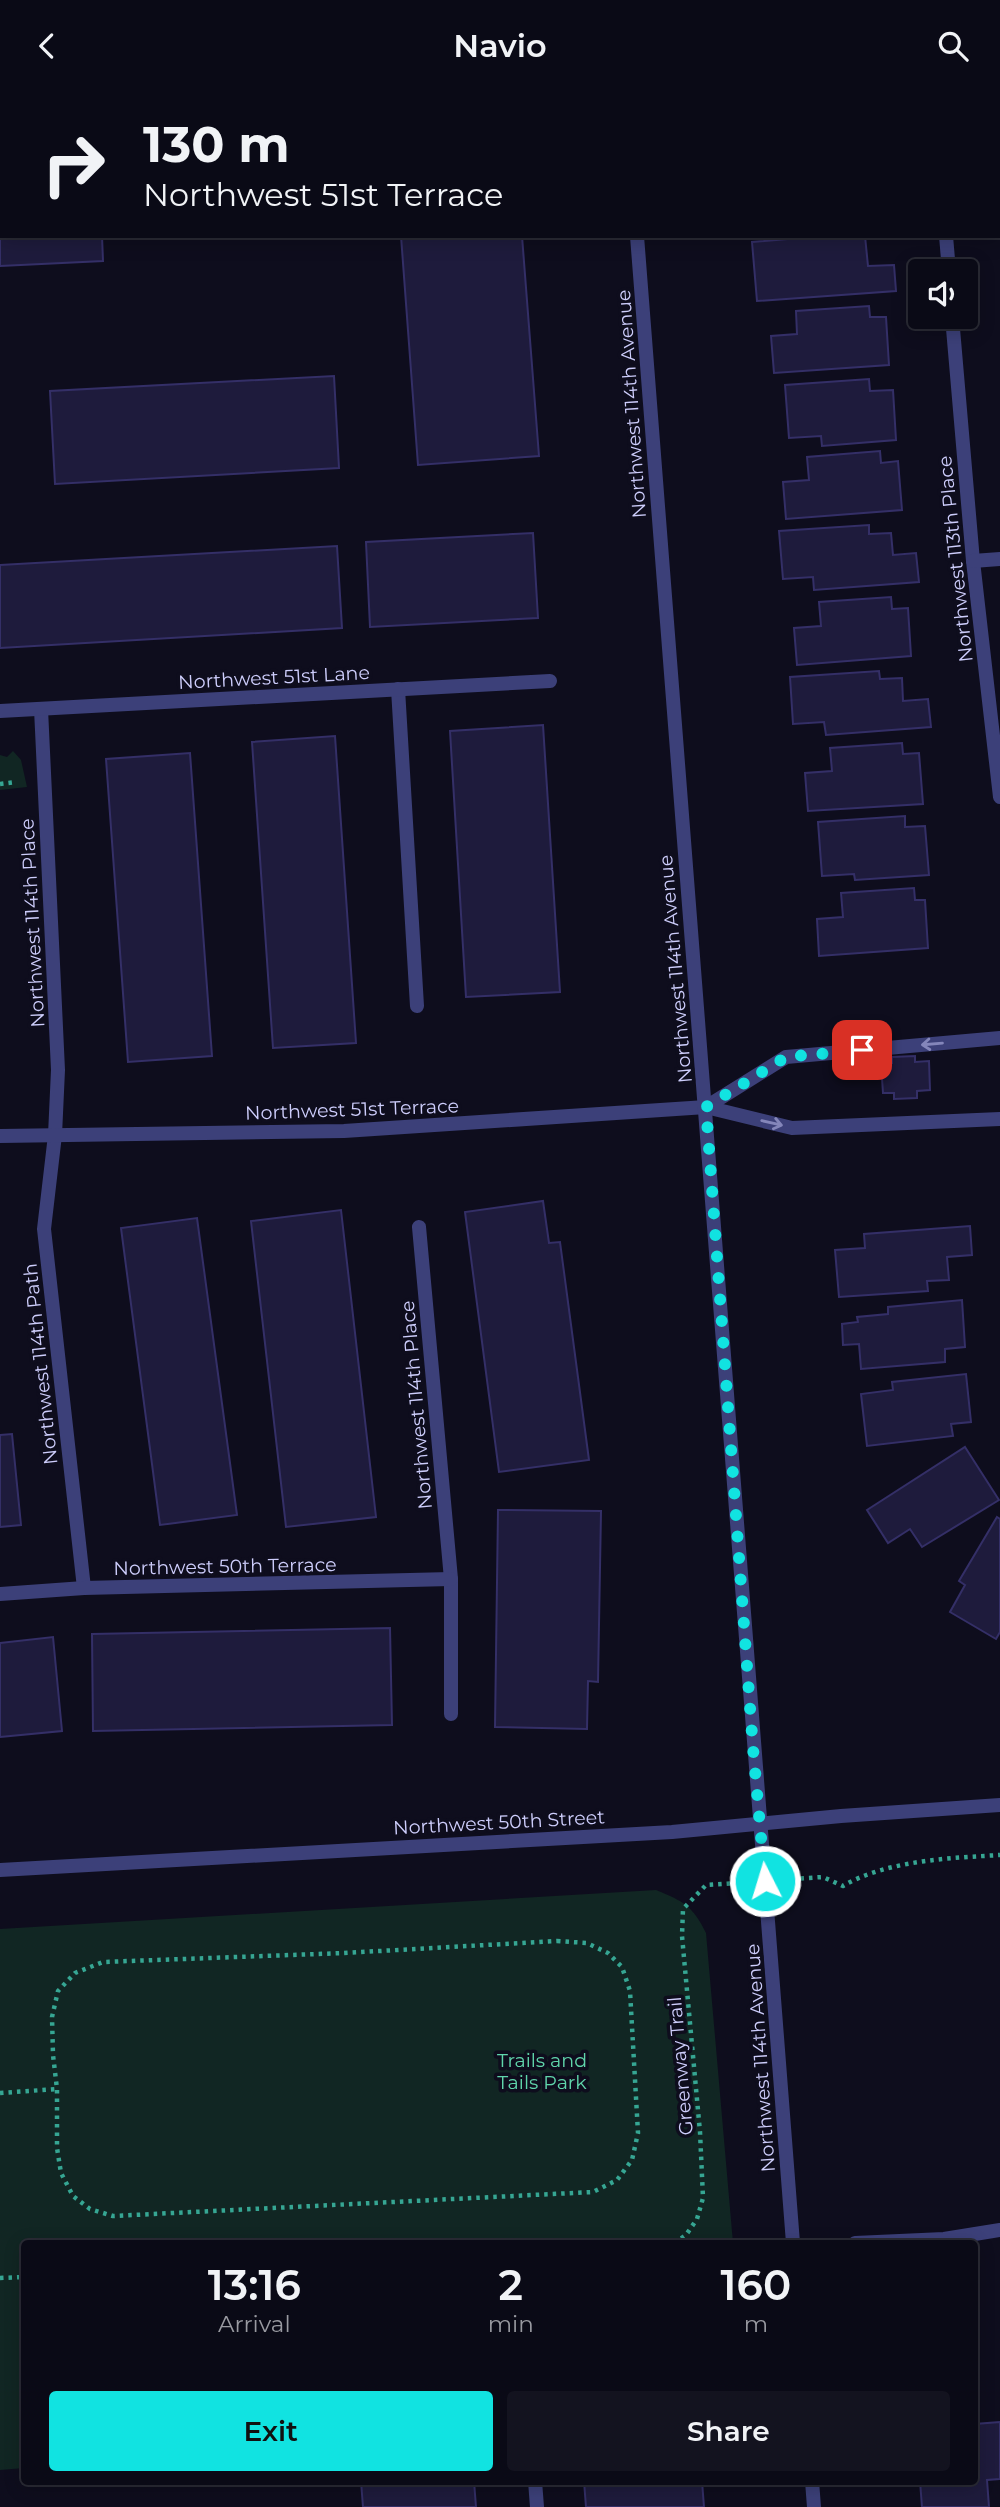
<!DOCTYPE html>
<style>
body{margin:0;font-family:Montserrat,sans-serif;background:#13131f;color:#f1f3f6;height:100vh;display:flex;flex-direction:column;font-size:26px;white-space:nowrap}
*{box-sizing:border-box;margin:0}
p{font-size:23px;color:#999aa1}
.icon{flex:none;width:38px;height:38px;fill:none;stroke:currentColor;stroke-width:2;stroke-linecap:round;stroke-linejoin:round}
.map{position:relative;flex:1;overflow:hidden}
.panel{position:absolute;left:21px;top:2149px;width:957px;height:245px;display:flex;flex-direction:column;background:#0a0a16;border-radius:7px;box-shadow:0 4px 18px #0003,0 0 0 2px #2a2b35}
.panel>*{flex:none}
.guide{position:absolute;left:0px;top:0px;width:1001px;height:147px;box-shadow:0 4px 18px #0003,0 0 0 2px #2a2b35;background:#0a0a16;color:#f1f3f6;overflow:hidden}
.controls{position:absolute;left:908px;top:168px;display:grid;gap:14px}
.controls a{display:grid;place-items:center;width:70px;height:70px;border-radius:7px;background:#0a0a16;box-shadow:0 4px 18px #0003,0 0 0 2px #2a2b35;font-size:35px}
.pin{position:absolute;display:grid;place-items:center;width:60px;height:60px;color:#fff;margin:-30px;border-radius:14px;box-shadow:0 4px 10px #0006}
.me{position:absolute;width:77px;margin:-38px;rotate:355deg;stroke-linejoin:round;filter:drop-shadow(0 0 5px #0008)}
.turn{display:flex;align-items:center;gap:24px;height:147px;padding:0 28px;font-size:32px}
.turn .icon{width:91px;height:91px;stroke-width:2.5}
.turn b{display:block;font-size:49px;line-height:60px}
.eta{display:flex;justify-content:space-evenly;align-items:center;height:119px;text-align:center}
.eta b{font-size:42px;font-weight:600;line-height:49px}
.primary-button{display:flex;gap:14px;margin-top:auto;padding:14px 28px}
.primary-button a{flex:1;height:80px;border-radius:7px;background:#11e3e1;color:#111;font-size:28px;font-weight:600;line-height:80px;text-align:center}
.primary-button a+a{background:#13131f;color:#f1f3f6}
header{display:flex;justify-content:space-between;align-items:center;height:91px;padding:0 28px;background:#0a0a16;font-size:32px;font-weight:600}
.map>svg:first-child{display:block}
.green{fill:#112623}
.building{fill:#1e1b3c;stroke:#342f67;stroke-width:2}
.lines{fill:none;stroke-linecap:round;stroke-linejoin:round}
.path{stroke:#36a693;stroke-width:4.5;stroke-dasharray:3.5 5;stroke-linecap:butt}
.service{stroke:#3c4079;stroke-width:14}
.minor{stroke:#3c4079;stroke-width:14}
.tertiary{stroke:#3c4079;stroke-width:14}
.oneway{stroke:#8486ba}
.route{stroke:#11e3e1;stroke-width:12;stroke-dasharray:0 21.6}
.labels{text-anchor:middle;stroke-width:7;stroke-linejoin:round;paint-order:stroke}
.street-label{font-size:19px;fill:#cdcdfb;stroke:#0e0d1d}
.park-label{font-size:19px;fill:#60d5ab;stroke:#0e0d1d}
</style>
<header><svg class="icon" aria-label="back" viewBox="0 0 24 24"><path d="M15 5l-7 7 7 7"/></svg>Navio<svg class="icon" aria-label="search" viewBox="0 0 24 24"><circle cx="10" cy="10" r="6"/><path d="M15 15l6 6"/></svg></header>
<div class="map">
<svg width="1000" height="2416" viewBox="0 0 1000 2416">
<rect width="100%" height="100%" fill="#0e0d1d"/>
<g class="green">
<path d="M13,660L21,669L27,696L0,699V664L7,666Z"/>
<path d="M656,1799C683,1810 693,1815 706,1842L733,2152H24V2377L0,2379V1838Z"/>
</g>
<g class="building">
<rect x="188" y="0" width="102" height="2"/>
<path d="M390,0H511L512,2H390Z"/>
<path d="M807,0H855V2H784Z"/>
<path d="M0,83L2,145H102L103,170L0,175Z"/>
<path d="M401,145H522L539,365L418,374Z"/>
<path d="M822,145H865L868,175L894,174L896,200L757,210L752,151Z"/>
<path d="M869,215L870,226H886L889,274L774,282L771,245L797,243L796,220Z"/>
<path d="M334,285L339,377L55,393L50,300Z"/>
<path d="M869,288L870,300L893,299L896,349L822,355L821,345L789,347L785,294Z"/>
<path d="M880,360L881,372L898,370L902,419L786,428L783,391L809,389L807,366Z"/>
<path d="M869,434V443L891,442L893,464L916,462L919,491L814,499L813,486L783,488L779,440Z"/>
<path d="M533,442L538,527L370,536L366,451Z"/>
<path d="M337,455L342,537L0,557V474Z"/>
<path d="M891,506L892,518L908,517L911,565L797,574L794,537L821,535L819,511Z"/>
<path d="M879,580L880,588L902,587L903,610L928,608L931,636L826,644L824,631L793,633L790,586Z"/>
<path d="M543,634L560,901L466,906L450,640Z"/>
<path d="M335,645L356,952L273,957L252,651Z"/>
<path d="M902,652L903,663L919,662L923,713L808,720L805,682L832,680L830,657Z"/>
<path d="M190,662L212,965L128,971L106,668Z"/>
<path d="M905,725V736L925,735L929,784L855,789L854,783L822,785L818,731Z"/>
<path d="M914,797L915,809H925L928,857L819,865L817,828L843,826L841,802Z"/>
<path d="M915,965V971L929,970L930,999L917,1000V1007L894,1008V1002H883L881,973L892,972V966Z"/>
<path d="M543,1110L549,1152L560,1151L589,1369L499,1381L465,1121Z"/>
<path d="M341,1119L376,1426L286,1436L251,1130Z"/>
<path d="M197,1127L237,1424L160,1434L121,1137Z"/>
<path d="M970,1135L972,1164L947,1166L949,1189L927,1190L928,1200L839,1206L835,1159L865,1157L864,1143Z"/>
<path d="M962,1209L965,1256L945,1258V1271L861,1278L859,1253L843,1254L842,1233L858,1231L857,1226L888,1223V1216Z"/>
<path d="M966,1283L971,1331L951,1333L953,1345L867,1355L861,1303L893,1299L892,1291Z"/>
<path d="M12,1343L21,1434L0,1436V1344Z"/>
<path d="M965,1356L999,1409L922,1456L910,1438L888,1452L867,1419Z"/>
<path d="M498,1419L601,1420L598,1591L588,1590L587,1638L495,1636Z"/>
<path d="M997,1426L1000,1428V1541L996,1548L950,1521L965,1494L959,1490Z"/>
<path d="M390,1537L392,1634L93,1640L92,1543Z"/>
<path d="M53,1546L62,1640L0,1646V1552Z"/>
<path d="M1000,2331V2388L987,2389L989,2416H922L920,2390H975V2333Z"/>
<path d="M361,2390H474L476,2416H363Z"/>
<path d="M584,2390H702L704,2416H586Z"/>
</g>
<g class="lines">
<g class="path">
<path d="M159,2V0"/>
<path d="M0,52H2"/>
<path d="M0,693L16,691"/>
<path d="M792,1788L823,1786L843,1795C887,1769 951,1767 1000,1764"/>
<path d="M557,1850L587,1852L608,1862L622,1876L630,1900L638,2042L632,2069L617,2089L593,2101L113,2125L90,2118L73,2105L61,2082L57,2057V1998L53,1964L52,1926L58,1900L75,1882L103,1871L344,1862Z"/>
<path d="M0,2002L57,1998"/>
<path d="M674,2152L686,2144L697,2128L703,2107L700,2041L682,1845L683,1818L706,1794L738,1792"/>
<path d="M0,2187L24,2186"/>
</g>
<path class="service" d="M855,2152L944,2148L1000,2139"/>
<g class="minor">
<path d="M934,0V2"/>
<path d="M999,20L1000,19"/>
<path d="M946,145L949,180"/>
<path d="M952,226L973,470L1000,706"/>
<path d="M973,470L1000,468"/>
<path d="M398,598L417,915"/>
<path d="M41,618L58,979L55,1044L44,1138L84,1497"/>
<path d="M0,620L550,590"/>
<path d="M706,1016L786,966L1000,947"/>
<path d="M0,1045L344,1040L706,1016L792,1037L1000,1028"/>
<path d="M419,1136L451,1488V1623"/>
<path d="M0,1503L84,1497L451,1488"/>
<path d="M535,2390L537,2416"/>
</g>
<g class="tertiary">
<path d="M626,0V2"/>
<path d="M637,145L793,2152"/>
<path d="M0,1779L672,1741L841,1725L1000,1714"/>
<path d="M812,2390L814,2416"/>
</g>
</g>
<defs><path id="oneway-shaft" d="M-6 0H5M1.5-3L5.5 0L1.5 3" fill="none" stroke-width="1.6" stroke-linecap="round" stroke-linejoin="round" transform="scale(1.75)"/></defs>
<g class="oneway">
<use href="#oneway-shaft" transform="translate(932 953) rotate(175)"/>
<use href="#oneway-shaft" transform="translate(772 1032) rotate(13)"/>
</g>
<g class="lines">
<path class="route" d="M765,1790L753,1657L706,1016L786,966L862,959"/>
</g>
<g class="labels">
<g class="street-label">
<text transform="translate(631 313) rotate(-94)" y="7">Northwest 114th Avenue</text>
<text transform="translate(955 468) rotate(-96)" y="7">Northwest 113th Place</text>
<text transform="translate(274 586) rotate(-3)" y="7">Northwest 51st Lane</text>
<text transform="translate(32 832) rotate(-93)" y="7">Northwest 114th Place</text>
<text transform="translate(675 878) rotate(-95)" y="7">Northwest 114th Avenue</text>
<text transform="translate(352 1018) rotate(-2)" y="7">Northwest 51st Terrace</text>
<text transform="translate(40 1273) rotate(-96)" y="7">Northwest 114th Path</text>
<text transform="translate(416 1314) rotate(-95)" y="7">Northwest 114th Place</text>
<text transform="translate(225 1475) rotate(-1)" y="7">Northwest 50th Terrace</text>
<text transform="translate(499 1731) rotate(-3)" y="7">Northwest 50th Street</text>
<text transform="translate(760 1967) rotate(-94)" y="7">Northwest 114th Avenue</text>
<text transform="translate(680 1975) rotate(-95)" y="7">Greenway Trail</text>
</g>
<g class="park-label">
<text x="542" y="1976">Trails and<tspan x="542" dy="22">Tails Park</tspan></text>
</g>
</g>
</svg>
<div class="controls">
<a><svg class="icon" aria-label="sound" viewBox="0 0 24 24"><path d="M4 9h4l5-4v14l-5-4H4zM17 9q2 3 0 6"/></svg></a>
</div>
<div class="pin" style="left:862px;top:959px;background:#d93025"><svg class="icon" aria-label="arrive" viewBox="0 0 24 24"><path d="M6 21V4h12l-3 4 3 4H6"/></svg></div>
<svg class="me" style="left:765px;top:1790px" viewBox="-20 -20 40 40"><circle r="17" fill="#11e3e1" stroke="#fff" stroke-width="3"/><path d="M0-11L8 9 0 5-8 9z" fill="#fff"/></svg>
<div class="guide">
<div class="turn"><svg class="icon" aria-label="right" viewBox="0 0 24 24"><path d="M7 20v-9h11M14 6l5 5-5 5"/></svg><div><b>130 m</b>Northwest 51st Terrace</div></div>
</div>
<section class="panel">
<div class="eta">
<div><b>13:16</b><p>Arrival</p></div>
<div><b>2</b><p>min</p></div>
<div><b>160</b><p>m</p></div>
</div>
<div class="primary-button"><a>Exit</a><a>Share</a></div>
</section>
</div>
